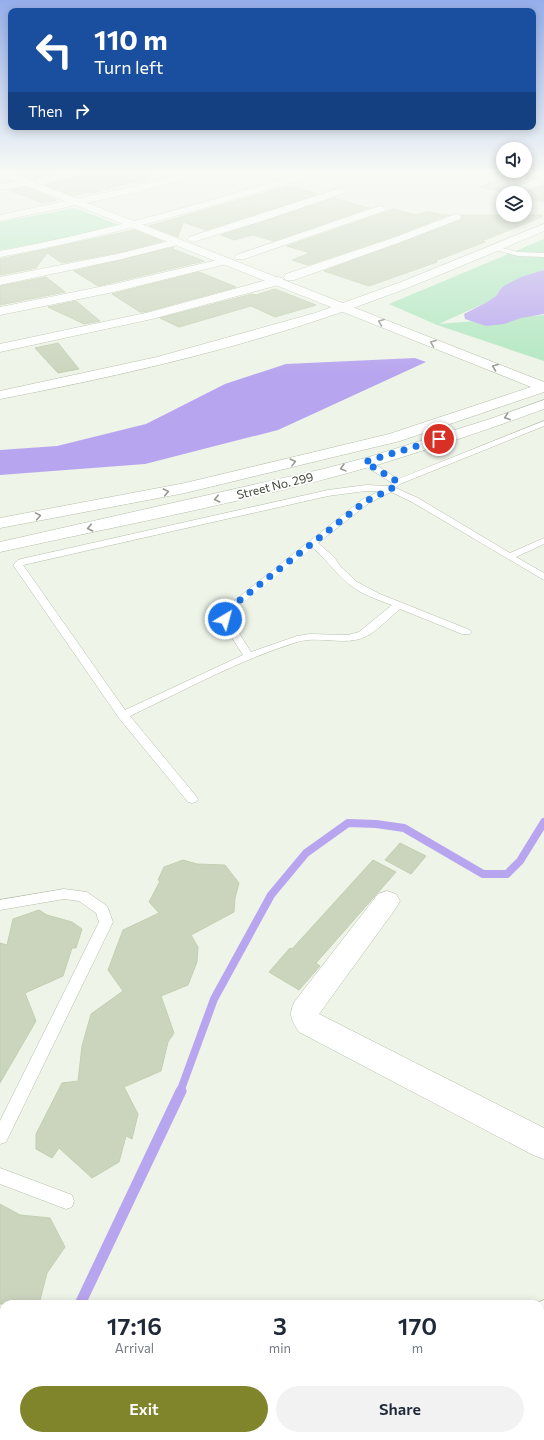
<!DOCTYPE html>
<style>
body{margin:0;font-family:Commissioner,sans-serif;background:#f2f2f3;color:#1f2937;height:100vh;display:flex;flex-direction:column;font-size:15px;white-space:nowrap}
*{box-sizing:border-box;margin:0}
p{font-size:13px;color:#747a83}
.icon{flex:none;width:22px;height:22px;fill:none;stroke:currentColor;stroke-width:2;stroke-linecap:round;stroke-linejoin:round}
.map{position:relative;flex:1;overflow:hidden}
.drawer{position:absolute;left:0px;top:1300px;width:544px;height:140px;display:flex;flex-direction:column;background:#fff;border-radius:12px 12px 0 0;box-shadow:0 2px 10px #0003}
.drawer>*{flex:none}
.guide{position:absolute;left:8px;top:8px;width:528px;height:122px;border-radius:8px;box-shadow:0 2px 10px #0003;background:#1a4fa0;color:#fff;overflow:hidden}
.tools{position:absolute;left:496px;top:142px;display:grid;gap:8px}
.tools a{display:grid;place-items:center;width:36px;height:36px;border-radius:50%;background:#fff;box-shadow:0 2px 10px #0003;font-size:20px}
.pin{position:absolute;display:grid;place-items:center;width:34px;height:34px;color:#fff;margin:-17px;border:2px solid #fff;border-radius:50%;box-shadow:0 1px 4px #0007}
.me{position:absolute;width:44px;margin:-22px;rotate:37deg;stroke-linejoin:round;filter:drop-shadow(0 0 3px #0008)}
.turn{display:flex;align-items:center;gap:14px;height:84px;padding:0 20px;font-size:18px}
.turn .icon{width:52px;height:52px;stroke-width:2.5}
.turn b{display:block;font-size:28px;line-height:34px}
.then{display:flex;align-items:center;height:38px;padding:0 20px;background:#0003;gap:8px;font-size:15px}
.eta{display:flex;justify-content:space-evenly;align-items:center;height:68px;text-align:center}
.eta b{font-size:24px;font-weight:600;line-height:28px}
.action{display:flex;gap:8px;margin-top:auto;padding:8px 20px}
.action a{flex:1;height:46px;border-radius:24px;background:#80842b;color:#fff;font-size:16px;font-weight:600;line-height:46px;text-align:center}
.action a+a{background:#f2f2f3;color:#1f2937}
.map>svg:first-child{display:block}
.green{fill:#b2e7c1}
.water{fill:#b8a5ef}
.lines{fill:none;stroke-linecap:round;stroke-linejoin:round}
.stream-far1{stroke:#b8a5ef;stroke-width:8}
.stream{stroke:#b8a5ef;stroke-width:11}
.building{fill:#cbd5be;stroke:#c2d0b1}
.service-casing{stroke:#b5bfab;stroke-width:1}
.minor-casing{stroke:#b5bfab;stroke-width:1}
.tertiary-casing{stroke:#b5bfab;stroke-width:1}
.service{fill:#fff;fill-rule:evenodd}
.minor{fill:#fff;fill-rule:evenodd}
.tertiary{fill:#fff;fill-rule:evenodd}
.oneway{stroke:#969a91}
.route{stroke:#1a73e8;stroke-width:7;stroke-dasharray:0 12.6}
.labels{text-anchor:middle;stroke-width:4;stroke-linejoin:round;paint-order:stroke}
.far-street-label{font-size:12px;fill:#404737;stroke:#fff}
</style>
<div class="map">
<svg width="544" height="1440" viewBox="0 0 544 1440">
<rect width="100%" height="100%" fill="#eef4e8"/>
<g class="green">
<path d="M75,208L119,225L81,235L0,250V222Z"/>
<path d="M544,239V270L502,287L496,296L487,302L439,324L544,315V361L437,325L389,304Z"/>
</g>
<g class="water">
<path d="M544,270V314L521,318L504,324L486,326L465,319L464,314L487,302L496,296L502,287L521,277Z"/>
<path d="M415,358L426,362L278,430L145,464L0,475V450L57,446L146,424L225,384L286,364Z"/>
</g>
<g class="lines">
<path class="stream-far1" d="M180,1092L214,999L271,895L306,853L348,823L376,824L404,828L483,874H507L520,861L544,822"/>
<g class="stream">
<path d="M80,1304L181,1091"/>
<path d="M11,1440L13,1436"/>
</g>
</g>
<g class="building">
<path d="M15,173H60L38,178L35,181Z"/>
<path d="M84,173H148V178L93,193L88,192L73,196L45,185L81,176Z"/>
<path d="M516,173L535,177L508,190L507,193L480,187Z"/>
<path d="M544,184V202L525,198L524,193Z"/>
<path d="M288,186L318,194L206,230L183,222L178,237L149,226Z"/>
<path d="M27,187L57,200L43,203L8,190Z"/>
<path d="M334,198L369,208L273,241L253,235L234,240L221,235Z"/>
<path d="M394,209L416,215L428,211L443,215H449L392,237L308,265L292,260L310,253L287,246Z"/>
<path d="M462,215H542V217L482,241L485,242L435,261L437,262L369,286L324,271L461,220Z"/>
<path d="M134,230L162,241L122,252L62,263L47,253L36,268L0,275V259Z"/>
<path d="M174,247L173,249L204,261L98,286L74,271Z"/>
<path d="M199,272L236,287L145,312H140L112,294Z"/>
<path d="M46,277L65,292L0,305V286Z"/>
<path d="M275,289L316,305L275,317L251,306L179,327L160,318L252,294L256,295Z"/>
<path d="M76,301L100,321L84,324L48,307Z"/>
<path d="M58,343L79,369L58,373L35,348Z"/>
<path d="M400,843L426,856L411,874L385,860Z"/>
<path d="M183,860L197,864L225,865L239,883L235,898L234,912L191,935L198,947L197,962L188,985L161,996L174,1033L168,1042L161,1071L124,1087L138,1114L132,1139L126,1136L119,1162L92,1178L59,1148L52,1158L36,1149V1134L62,1083L78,1081L82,1046L91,1014L123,991L108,970L123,930L159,913L149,902L160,881L158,880L164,867Z"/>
<path d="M373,860L396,872L316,963L320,966L299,990L269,972L290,948L292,949Z"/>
<path d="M39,910L47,915L72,922L82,929L76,948H72L63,976L25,993L36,1021L0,1083V943L7,945L13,919Z"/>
<path d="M0,1204L20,1215L50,1218L65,1247L47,1273L39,1304H0Z"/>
</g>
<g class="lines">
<defs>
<g id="service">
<path d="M261,173H267L232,185L222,182L224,181L232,182Z"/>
<path d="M494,246L518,252L544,253V257L518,256L492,249V247Z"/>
<path d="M544,421V426L400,484L396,488L418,498L510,553L544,538V544L516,557L544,573V580L412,502L391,492L369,503L318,543L334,557L341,567L357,582L380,594L470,630L471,632L470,634H462L400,609C390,617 378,630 367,636C346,647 320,635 297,642C239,660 185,690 130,716L196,796L198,799L196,802L192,803L188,802L119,718L13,565L18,560L21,559L328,490L366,485L389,486L392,483L362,464V460H368L398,479ZM366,491H380L363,499L225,608L220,619L243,655L125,710L23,565L328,496ZM313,548C326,559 336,574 350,585C361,594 378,600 392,605L359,632L348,635L310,634L297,636L251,652L230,619L232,611Z"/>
<path d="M64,889L87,892L107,906L113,922L6,1142L0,1144V1121L99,922L96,913L79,901L64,899L0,910V900Z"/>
<path d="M0,1168L72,1195L74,1201L72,1207L66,1209L0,1184Z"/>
</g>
<g id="minor">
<path d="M66,173H83L81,175L41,184L36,181L38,179Z"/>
<path d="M184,173H199L197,175L138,192L0,221V215L136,186Z"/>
<path d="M303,173H317L315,175C211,207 107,237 0,257V251C103,232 203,203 303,173Z"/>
<path d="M465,173H479C475,177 467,179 462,178L460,176Z"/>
<path d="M544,175V182L521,193H508L509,191Z"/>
<path d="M28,180L31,181L33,183L31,185L0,190V184Z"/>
<path d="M340,188L345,191L344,193L262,221L193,242L187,239L189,237Z"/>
<path d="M380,206L384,207L385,209L384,211L244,259H236L234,257L236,255Z"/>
<path d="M456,214L460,215L461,217L460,219L401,242L294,280H286L284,277L286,274L393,238Z"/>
<path d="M544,224V231C476,260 409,289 339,313C229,351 114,377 0,399V391L157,357L315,313L401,282Z"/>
<path d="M177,239L183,242L181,244L122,259L0,285V277L122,253Z"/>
<path d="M226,258L230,259L232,261L230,263L114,292L0,315V307L114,284Z"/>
<path d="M278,277L282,278L284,281L282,284L152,319L0,352V344L150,312Z"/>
<path d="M387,891L396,894L400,901L396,908L319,1014L544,1128V1159L533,1155L299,1032C291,1019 288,1015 295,1001L378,894Z"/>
<path d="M544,1300V1350L540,1352V1304H535Z"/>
<path d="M502,1436H540L539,1440H501Z"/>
</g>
<g id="tertiary">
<path d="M0,173H11L544,382V392L400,441L185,493L0,528V518L185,483L389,434L531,387L0,175Z"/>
<path d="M544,400V409C490,429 435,447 380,464C256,500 127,524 0,552V542L323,469L369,457L490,419Z"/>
</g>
</defs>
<use href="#service" class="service-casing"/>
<use href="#minor" class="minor-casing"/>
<use href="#tertiary" class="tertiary-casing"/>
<use href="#service" class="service"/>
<use href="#minor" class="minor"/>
<use href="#tertiary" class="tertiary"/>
</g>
<defs><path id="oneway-chevron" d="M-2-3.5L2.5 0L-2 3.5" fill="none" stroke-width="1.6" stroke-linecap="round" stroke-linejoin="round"/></defs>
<g class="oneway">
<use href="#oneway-chevron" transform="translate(381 322) rotate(-158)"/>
<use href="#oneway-chevron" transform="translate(433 343) rotate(-159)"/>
<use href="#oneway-chevron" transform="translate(495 367) rotate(-159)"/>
<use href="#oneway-chevron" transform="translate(507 417) rotate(160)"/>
<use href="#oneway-chevron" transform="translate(293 462) rotate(-14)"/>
<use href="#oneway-chevron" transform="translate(343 468) rotate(165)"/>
<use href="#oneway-chevron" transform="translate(166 492) rotate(-11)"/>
<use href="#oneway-chevron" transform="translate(217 499) rotate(167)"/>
<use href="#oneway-chevron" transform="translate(38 516) rotate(-10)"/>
<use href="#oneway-chevron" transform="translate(90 528) rotate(167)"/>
</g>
<linearGradient id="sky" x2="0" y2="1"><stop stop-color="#95aeeb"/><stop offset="0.46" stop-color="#f7faf5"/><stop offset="1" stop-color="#f7faf5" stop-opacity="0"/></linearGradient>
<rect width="544" height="374" fill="url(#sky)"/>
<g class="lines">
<path class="route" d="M225,619L228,610L240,600L366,501L391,489L398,482L365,462L439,439"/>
</g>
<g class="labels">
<g class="far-street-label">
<text transform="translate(275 486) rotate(-14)" y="4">Street No. 299</text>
</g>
</g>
</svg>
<div class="tools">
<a><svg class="icon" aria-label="sound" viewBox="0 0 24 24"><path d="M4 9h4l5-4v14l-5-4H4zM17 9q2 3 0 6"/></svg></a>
<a><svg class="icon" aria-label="layers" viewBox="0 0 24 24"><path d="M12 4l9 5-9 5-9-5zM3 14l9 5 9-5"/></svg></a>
</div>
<div class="pin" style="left:439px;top:439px;background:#d93025"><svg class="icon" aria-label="arrive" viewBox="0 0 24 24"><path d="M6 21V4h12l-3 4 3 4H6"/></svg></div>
<svg class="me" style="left:225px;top:619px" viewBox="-20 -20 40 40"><circle r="17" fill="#1a73e8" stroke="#fff" stroke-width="3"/><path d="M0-11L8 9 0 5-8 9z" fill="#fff"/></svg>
<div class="guide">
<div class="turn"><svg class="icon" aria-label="left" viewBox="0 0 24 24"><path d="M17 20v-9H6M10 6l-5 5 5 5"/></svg><div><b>110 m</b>Turn left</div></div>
<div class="then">Then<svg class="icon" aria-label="right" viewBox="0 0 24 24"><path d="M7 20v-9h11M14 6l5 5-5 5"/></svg></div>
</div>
<section class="drawer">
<div class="eta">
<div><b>17:16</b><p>Arrival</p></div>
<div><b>3</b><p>min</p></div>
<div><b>170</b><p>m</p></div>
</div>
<div class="action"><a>Exit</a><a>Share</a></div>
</section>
</div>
